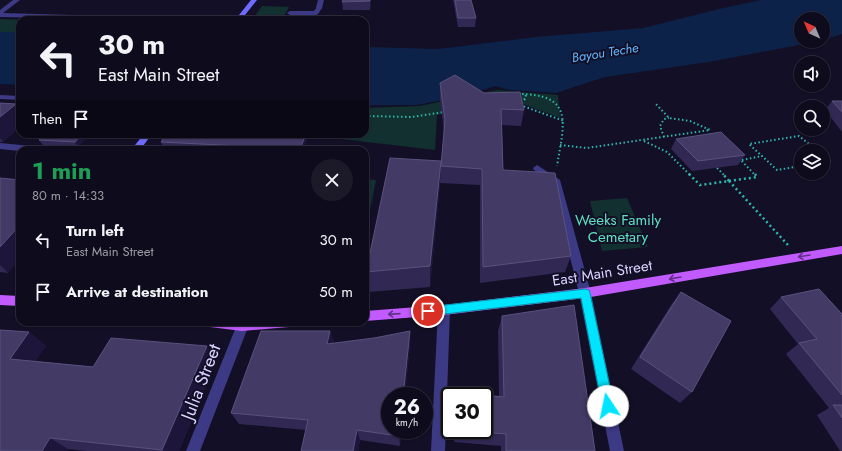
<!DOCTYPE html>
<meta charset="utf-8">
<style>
body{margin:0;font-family:Jost,sans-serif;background:#1c1929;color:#f1f3f6;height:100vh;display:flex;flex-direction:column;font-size:15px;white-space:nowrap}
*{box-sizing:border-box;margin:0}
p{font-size:13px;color:#9b9ba3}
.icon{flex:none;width:22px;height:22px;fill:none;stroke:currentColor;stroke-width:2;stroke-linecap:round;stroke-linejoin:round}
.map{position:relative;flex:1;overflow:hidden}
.sheet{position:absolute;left:16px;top:146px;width:353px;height:180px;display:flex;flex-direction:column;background:#0e0b1c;border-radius:12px;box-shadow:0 1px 3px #0004,0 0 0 1px #2e2b3b}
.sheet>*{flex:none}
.guide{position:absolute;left:16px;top:16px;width:353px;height:122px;border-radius:12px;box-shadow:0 1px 3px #0004,0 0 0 1px #2e2b3b;background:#0e0b1c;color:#f1f3f6;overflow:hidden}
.needle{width:26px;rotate:316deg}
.controls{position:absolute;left:794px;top:12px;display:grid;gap:8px}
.controls a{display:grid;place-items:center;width:36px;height:36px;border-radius:50%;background:#0e0b1c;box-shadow:0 1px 3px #0004,0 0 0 1px #2e2b3b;font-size:20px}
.speed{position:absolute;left:381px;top:387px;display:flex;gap:8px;font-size:20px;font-weight:700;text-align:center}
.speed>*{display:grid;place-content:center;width:52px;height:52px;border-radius:50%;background:#0e0b1c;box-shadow:0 1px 3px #0004,0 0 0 1px #2e2b3b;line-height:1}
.speed small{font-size:10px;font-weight:400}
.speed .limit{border:2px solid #111;border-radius:6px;background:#fff;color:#111}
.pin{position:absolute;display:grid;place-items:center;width:34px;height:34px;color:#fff;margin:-17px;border:2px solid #fff;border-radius:50%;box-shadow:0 1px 4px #0007}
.me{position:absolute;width:44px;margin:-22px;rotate:349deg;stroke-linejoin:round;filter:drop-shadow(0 0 3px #0008)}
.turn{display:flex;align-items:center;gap:14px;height:84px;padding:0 16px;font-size:18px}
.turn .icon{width:52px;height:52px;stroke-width:2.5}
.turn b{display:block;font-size:28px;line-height:34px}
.then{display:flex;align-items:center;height:38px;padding:0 16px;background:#0003;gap:8px;font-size:15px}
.round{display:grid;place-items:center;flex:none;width:42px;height:42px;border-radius:21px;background:#1c1929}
.head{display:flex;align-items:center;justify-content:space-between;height:68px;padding:0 16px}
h1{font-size:24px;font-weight:700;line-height:30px;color:#1e9e55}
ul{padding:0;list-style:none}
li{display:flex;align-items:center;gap:12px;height:52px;padding:0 16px}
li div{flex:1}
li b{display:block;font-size:15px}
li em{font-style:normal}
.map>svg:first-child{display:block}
.green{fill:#12302f}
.water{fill:#0c2248}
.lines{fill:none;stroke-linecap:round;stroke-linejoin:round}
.path-far1{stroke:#2fb8b0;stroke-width:2;stroke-dasharray:1.5 2.5;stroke-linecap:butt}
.path{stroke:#2fb8b0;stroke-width:2.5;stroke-dasharray:2 3;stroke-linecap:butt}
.service{fill:#3d3a85;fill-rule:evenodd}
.minor{fill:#3d3a85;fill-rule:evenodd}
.secondary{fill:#6f6bff;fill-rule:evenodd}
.primary{fill:#c25bff;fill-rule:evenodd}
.wall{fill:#312854}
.shaded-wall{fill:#1d163a}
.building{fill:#433a66;stroke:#5a527e}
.oneway{stroke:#623188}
.route{fill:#00e5ff;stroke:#0095a6}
.labels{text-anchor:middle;stroke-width:4;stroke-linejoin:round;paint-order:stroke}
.far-water-label{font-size:13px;font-style:italic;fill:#62b6ff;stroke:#130f26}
.park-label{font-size:15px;fill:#5fe0c0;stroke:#130f26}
.street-label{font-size:15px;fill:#d9d4ff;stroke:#130f26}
.near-street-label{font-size:18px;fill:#d9d4ff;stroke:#130f26}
</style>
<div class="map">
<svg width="842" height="451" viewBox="0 0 842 451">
<rect width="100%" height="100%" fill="#130f26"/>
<g class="green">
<path d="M262,6L289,7L282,19L304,18L312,16L313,20H252Z"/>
<path d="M0,19L29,20H20V32H0Z"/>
<path d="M497,90L558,95L560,118L523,104L499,102L437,115L435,150L324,137L269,134H365V108L419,106Z"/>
<path d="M365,179L376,180L365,236Z"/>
<path d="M627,198L648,247L602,251L590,201Z"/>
</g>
<g class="water">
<path d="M761,0H842V34L823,40V19H801V41H820L709,62L605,77L556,93L510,90L495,86L464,96L417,105H365V47L438,49L536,37L643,28L719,9Z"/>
<path d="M0,32H20V85L0,84Z"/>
</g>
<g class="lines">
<g class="path-far1">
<path d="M518,94C575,94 564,123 557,166"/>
<path d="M520,101L525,99L526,94"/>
<path d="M520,105L564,121"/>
<path d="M365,116L412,117L444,112"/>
<path d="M664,137L660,126L664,119L669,118"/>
<path d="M644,141L667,152L690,175"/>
<path d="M560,145L587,148L710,130L690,121L669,118L655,103"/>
<path d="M823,156L830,161L823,162"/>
<path d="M739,158L755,175"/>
<path d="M742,160L762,156"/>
<path d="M801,166L777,170L749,144L799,136L818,151"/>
<path d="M717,168L724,175"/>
</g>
<g class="path">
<path d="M689,174L700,185L729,181L723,174"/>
<path d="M755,174L757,177"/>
<path d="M729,181L788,245"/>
<path d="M729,181L757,177"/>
</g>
<g class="service">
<path d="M317,7L322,8L318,14L316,15H290L287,13L290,11H314Z"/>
<path d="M444,305L448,306L450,310L445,451H431L438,310L440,306Z"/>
</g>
<g class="minor">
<path d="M13,0H20L3,13L178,18L181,20L0,17V10Z"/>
<path d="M318,0H324L322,8L319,10L316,8Z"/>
<path d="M0,95L20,96V100L0,99Z"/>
<path d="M0,143L42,147L46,150L20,151L0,149Z"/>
<path d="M537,165L560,180L591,293L624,451H610L579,293L551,182L534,170L533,168Z"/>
<path d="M238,322H250L200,451H186Z"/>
</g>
<g class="secondary">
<path d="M251,0H257L241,20H235Z"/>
<path d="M144,134H152L140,150H131Z"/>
</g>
<g class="primary">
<path d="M842,246V254L585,298L444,315L365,321V311L444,305L585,288Z"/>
<path d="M0,295L20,296V306L0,305Z"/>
<path d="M204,322H295L293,326L289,327L242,331L210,327L206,326Z"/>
</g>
</g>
<g class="wall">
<path d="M371,0L370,10H343L342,2Z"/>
<path d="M453,0H471L476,18L475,27H458Z"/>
<path d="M440,83L484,93L524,110L521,126L502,125L503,170L571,256L565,272L480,283V185L440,183L430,287L369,292L366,272L441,161L444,132L440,99Z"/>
<path d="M832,101H842V132L825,110Z"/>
<path d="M0,103L16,104L20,109V127L3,142H0Z"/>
<path d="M45,134H90L78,147L43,145L39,140Z"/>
<path d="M166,134H307L308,137L303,150H223L163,147L161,142Z"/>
<path d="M676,139L745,155L738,165L692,171L671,149Z"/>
<path d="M0,178L8,273L0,272Z"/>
<path d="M681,292L692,392L680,403L631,369L671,305Z"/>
<path d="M781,297L842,314V451H840L817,415L829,408L786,354L798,344L770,309Z"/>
<path d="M502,316L595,451H501V446L454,442L455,430H484V396H457L458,393L499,396L498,331Z"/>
<path d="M330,331L334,343L410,344L405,396H390V430H401L400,446L360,440L358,451H301L306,430L239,424L231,413Z"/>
<path d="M29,332L46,346L35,361L93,367L217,359L179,451H87L68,449L67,451H0Z"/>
</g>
<g class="shaded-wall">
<path d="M370,0H371L370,10Z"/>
<path d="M16,104L20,109V127L3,142L0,138V117Z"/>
<path d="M82,134H90L78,147L75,142Z"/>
<path d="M306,134H307L308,137L303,150H300Z"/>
<path d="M441,161L440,183L430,287V266Z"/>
<path d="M20,225V260L8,273L0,265V247Z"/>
<path d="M330,331L334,344H327Z"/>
<path d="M410,331V344L405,396H403Z"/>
<path d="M29,332L46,346L28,372L10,359Z"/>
<path d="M207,346L217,359L179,451H164L162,450Z"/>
<path d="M357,430L360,440L358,451H353Z"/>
<path d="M399,430H401L400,446L399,436Z"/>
<path d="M50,438L68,449L67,451H42Z"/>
</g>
<g class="building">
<path d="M343,0H370V1L342,2Z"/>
<path d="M455,0H471L476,18H458Z"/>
<path d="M455,75L484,93L520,92L524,110L501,109L503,170L555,173L571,256L483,267L482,169L441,166L445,120L440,83Z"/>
<path d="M832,101H842V112Z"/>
<path d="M0,103L16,104L0,117Z"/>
<path d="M721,132L745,155L698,161L676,139Z"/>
<path d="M45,134H82L75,142L39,140Z"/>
<path d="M166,134H306L300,149L161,142Z"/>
<path d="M390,158L441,161L430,266L366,272Z"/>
<path d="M0,178L20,180V225L0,247Z"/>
<path d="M819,289L842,314V395L799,343L817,339L781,297Z"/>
<path d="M681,292L731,321L692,392L640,357Z"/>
<path d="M574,305L595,451H506V434L458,430H484V396H458V393L504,397L502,316Z"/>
<path d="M0,330L29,332L10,359L93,367L111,338L207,346L162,450L50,438L42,451H0Z"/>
<path d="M261,331H330L327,344L374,338L410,331L403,396H390V430H399V436L357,430L353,451H301L308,420L231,413Z"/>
<path d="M833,405H842V418Z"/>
</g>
<defs><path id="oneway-shaft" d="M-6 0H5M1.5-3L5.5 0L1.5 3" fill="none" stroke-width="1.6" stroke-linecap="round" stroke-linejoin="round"/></defs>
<g class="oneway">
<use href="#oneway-shaft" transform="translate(804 256) rotate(171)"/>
<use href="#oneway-shaft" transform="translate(675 278) rotate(170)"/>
<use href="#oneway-shaft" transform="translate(394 314) rotate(176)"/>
</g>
<path class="route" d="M585,289L589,290L590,293L614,406L612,411L608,413L603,411L602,406L581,298L428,316L425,314L423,311L425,308L428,307Z"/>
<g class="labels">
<g class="far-water-label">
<text transform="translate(605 52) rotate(-9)" y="5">Bayou Teche</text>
</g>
<g class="park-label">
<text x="618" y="225">Weeks Family<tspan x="618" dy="17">Cemetary</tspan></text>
</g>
<g class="street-label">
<text transform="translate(602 273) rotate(-9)" y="5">East Main Street</text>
</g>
<g class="near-street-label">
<text transform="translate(201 382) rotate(-69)" y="6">Julia Street</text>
</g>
</g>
</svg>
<div class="controls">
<a><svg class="needle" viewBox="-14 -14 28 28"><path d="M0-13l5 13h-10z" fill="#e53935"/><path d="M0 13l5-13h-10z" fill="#9b9ba3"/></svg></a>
<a><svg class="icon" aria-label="sound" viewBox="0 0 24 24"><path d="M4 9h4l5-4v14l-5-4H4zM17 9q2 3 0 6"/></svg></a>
<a><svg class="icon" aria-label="search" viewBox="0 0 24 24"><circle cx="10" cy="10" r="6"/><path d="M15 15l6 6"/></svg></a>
<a><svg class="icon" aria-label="layers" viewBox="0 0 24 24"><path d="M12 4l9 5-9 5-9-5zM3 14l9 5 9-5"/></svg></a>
</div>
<div class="speed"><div>26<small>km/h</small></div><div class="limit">30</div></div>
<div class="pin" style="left:428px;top:311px;background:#d93025"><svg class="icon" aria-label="arrive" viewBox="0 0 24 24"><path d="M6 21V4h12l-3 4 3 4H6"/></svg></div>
<svg class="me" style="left:608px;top:406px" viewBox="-20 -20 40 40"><circle r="19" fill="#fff"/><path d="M0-13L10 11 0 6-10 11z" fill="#00e5ff"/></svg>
<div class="guide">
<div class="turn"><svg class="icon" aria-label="left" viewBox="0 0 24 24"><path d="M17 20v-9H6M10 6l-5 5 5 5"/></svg><div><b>30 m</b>East Main Street</div></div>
<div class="then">Then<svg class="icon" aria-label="arrive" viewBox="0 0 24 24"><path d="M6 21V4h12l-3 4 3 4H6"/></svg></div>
</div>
<section class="sheet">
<div class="head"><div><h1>1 min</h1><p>80 m · 14:33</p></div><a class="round"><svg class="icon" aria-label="close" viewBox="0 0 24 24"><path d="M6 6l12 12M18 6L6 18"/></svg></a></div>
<ul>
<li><svg class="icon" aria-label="left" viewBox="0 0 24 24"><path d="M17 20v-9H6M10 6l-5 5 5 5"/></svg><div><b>Turn left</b><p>East Main Street</p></div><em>30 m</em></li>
<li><svg class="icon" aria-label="arrive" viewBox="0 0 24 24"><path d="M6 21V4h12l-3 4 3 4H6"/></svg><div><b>Arrive at destination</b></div><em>50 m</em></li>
</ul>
</section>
</div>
